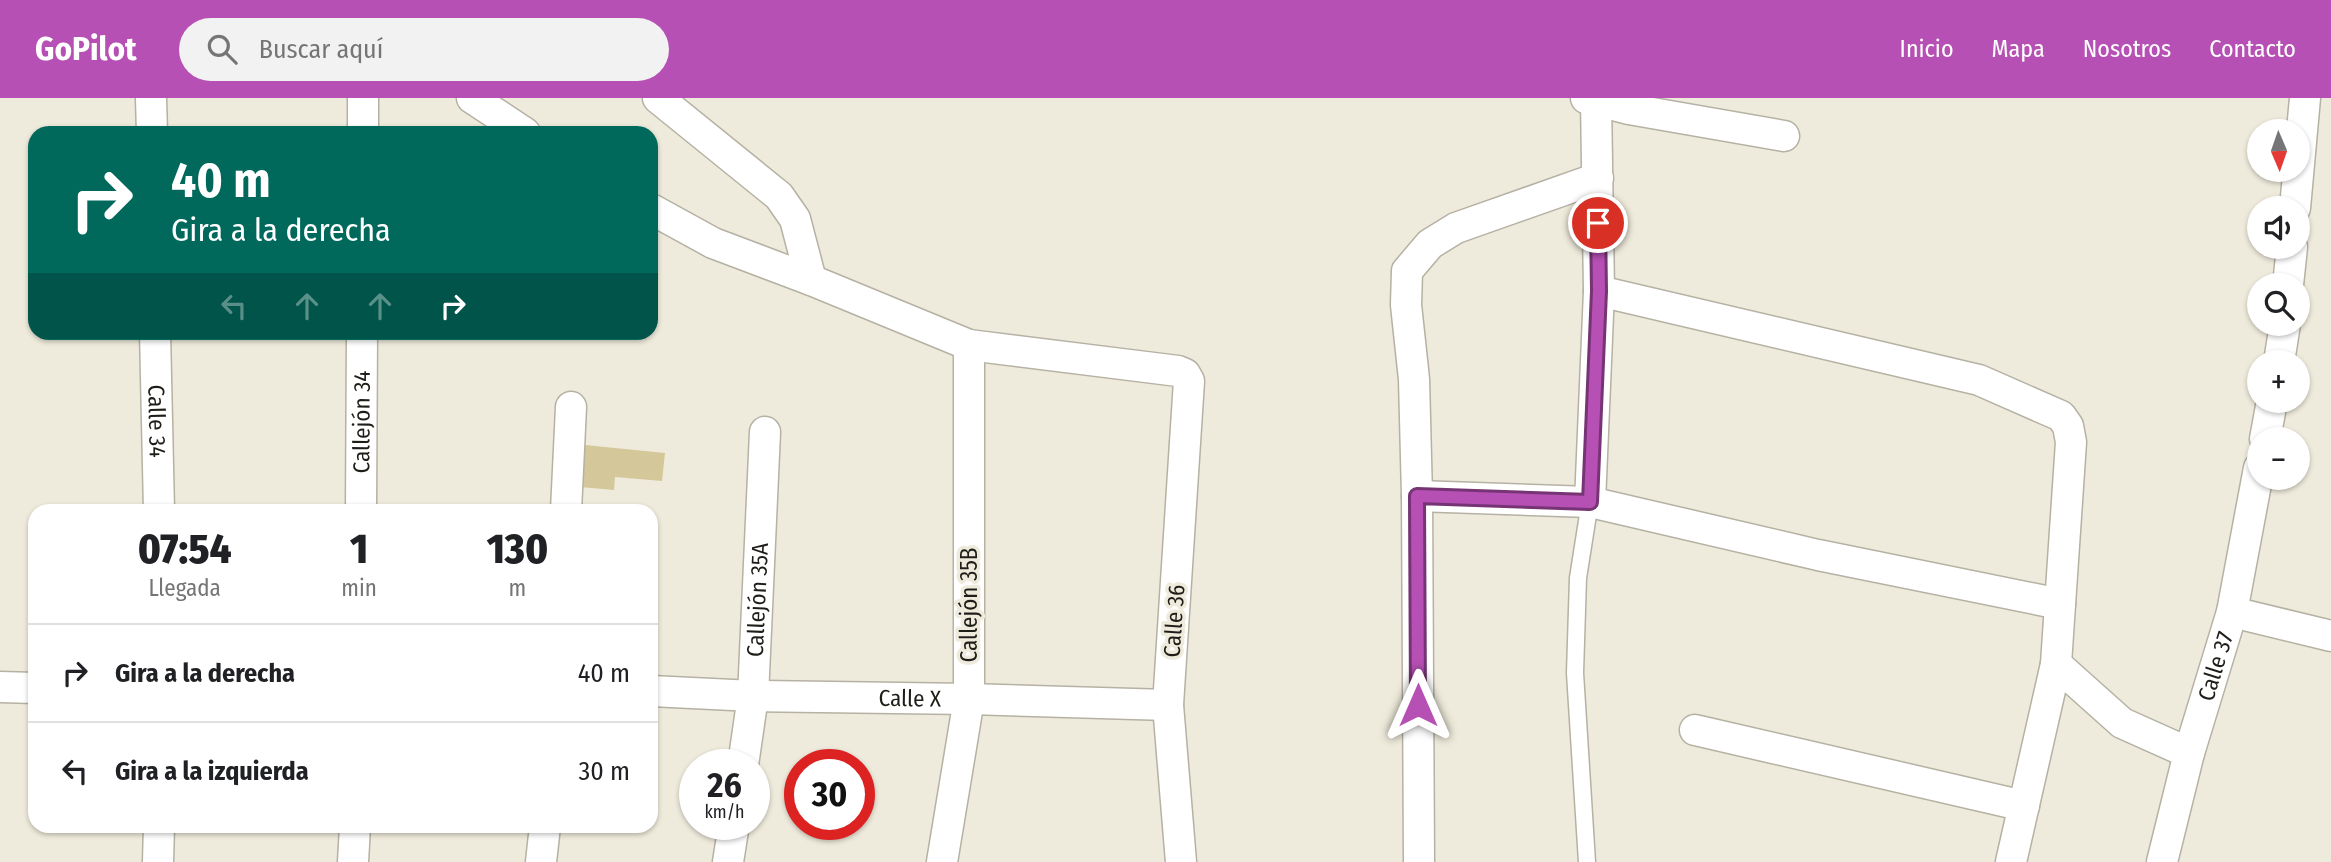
<!DOCTYPE html>
<html lang="es">
<meta charset="utf-8">
<style>
body{margin:0;font-family:"Fira Sans Condensed",sans-serif;background:#f2f2f2;color:#202124;height:100vh;display:flex;flex-direction:column;font-size:26px;white-space:nowrap}
*{box-sizing:border-box;margin:0}
p{font-size:23px;color:#757577}
.icon{flex:none;width:38px;height:38px;fill:none;stroke:currentColor;stroke-width:2;stroke-linecap:round;stroke-linejoin:round}
.map{position:relative;flex:1;overflow:hidden}
.drawer{position:absolute;left:28px;top:406px;width:630px;height:329px;display:flex;flex-direction:column;background:#fff;border-radius:21px;box-shadow:0 2px 5px #0004}
.drawer>*{flex:none}
.guide{position:absolute;left:28px;top:28px;width:630px;height:214px;border-radius:21px;box-shadow:0 2px 5px #0004;background:#00695c;color:#fff;overflow:hidden}
.needle{width:46px;rotate:178deg}
.fabs{position:absolute;left:2247px;top:21px;display:grid;gap:14px}
.fabs a{display:grid;place-items:center;width:63px;height:63px;border-radius:50%;background:#fff;box-shadow:0 2px 5px #0004;font-size:35px}
.speed{position:absolute;left:679px;top:651px;display:flex;gap:14px;font-size:35px;font-weight:700;text-align:center}
.speed>*{display:grid;place-content:center;width:91px;height:91px;border-radius:50%;background:#fff;box-shadow:0 2px 5px #0004;line-height:1}
.speed small{font-size:18px;font-weight:400}
.speed .limit{border:10px solid #d22;background:#fff;color:#111}
.pin{position:absolute;display:grid;place-items:center;width:60px;height:60px;color:#fff;margin:-30px;border:4px solid #fff;border-radius:50%;box-shadow:0 2px 7px #0007}
.me{position:absolute;width:77px;margin:-38px;rotate:0deg;stroke-linejoin:round;filter:drop-shadow(0 0 5px #0008)}
.turn{display:flex;align-items:center;gap:24px;height:147px;padding:0 28px;font-size:32px}
.turn .icon{width:91px;height:91px;stroke-width:2.5}
.turn b{display:block;font-size:49px;line-height:60px}
.lanes{display:flex;align-items:center;height:66px;padding:0 28px;background:#0003;justify-content:center;gap:35px;direction:ltr}
.lanes .off{opacity:.35}
.eta{display:flex;justify-content:space-evenly;align-items:center;height:119px;text-align:center}
.eta b{font-size:42px;font-weight:800;line-height:49px}
ul{padding:0;list-style:none}
li{display:flex;align-items:center;gap:21px;height:98px;padding:0 28px;border-top:2px solid #e0e0e0}
li div{flex:1}
li b{display:block;font-size:26px}
li em{font-style:normal}
header{display:flex;align-items:center;gap:42px;box-sizing:border-box;height:98px;padding:0 35px;background:#b750b4;color:#fff}
header strong{font-size:33px}
nav{display:flex;gap:38px;margin-inline-start:auto;font-size:24px}
.search{width:490px;height:63px;background:#f2f2f2;display:flex;align-items:center;gap:18px;box-sizing:border-box;padding:0 24px;border-radius:38px;color:#757577;font-size:26px}
.map>svg:first-child{display:block}
.building{fill:#d4c79a}
.lines{fill:none;stroke-linecap:round;stroke-linejoin:round}
.service-casing{stroke:#b5b1a3;stroke-width:19}
.minor-casing{stroke:#b5b1a3;stroke-width:33}
.service{stroke:#fff;stroke-width:16}
.minor{stroke:#fff;stroke-width:30}
.route-casing{stroke:#773475;stroke-width:18}
.route{stroke:#b750b4;stroke-width:12}
.labels{text-anchor:middle;stroke-width:7;stroke-linejoin:round;paint-order:stroke}
.street-label{font-size:23px;fill:#1e1d18;stroke:#efebdc}
</style>
<header>
<strong>GoPilot</strong>
<div class="search"><svg class="icon" aria-label="search" viewBox="0 0 24 24"><circle cx="10" cy="10" r="6"/><path d="M15 15l6 6"/></svg>Buscar aquí</div>
<nav><a>Inicio</a><a>Mapa</a><a>Nosotros</a><a>Contacto</a></nav>
</header>
<div class="map">
<svg width="2331" height="764" viewBox="0 0 2331 764">
<rect width="100%" height="100%" fill="#efebdc"/>
<path class="building" d="M585,347L665,355L662,383L615,379L614,392L580,389Z"/>
<g class="lines">
<defs>
<path id="service" d="M1587,764L1575,575L1578,480L1590,404"/>
<g id="minor">
<path d="M151,0L152,35"/>
<path d="M472,0L525,35"/>
<path d="M658,0L779,98L795,121L811,182"/>
<path d="M1586,0L1629,11L1784,38"/>
<path d="M363,35V0"/>
<path d="M2295,110L2305,0"/>
<path d="M651,111L713,145L811,182L969,247L1178,273L1185,276L1189,283L1168,607L1181,764"/>
<path d="M2288,187L2292,149"/>
<path d="M1599,193L1979,282L2061,318L2068,328L2071,344L2056,566L2122,625L2189,655"/>
<path id="s1" d="M155,234L159,413"/>
<path d="M2279,264L2285,226"/>
<path d="M2265,341L2272,303"/>
<path d="M1417,398L1590,404L1818,457L2060,506"/>
<path d="M1590,404L1599,193L1596,2"/>
<path id="s2" d="M361,413L362,234"/>
<path d="M566,413L571,309"/>
<path d="M2232,514L2331,538"/>
<path d="M0,589L35,590"/>
<path id="s3" d="M651,593L753,598L969,601L1168,607"/>
<path d="M1695,632L2024,708"/>
<path id="s4" d="M743,667L753,598L765,334"/>
<path d="M158,764L159,728"/>
<path d="M353,764L355,728"/>
<path d="M541,764L545,728"/>
<path d="M728,764L734,726"/>
<path d="M942,764L969,601V247"/>
<path d="M1419,764L1417,398L1414,281L1406,207L1407,173L1430,146L1456,130L1598,80"/>
<path d="M2011,764L2056,566"/>
<path id="s5" d="M2162,764L2189,655L2232,514L2259,370"/>
</g>
</defs>
<use href="#service" class="service-casing"/>
<use href="#minor" class="minor-casing"/>
<use href="#service" class="service"/>
<use href="#minor" class="minor"/>
</g>
<g class="lines">
<defs>
<path id="route" d="M1418,607L1417,398L1590,404L1599,193L1598,125"/>
</defs>
<use href="#route" class="route-casing"/>
<use href="#route" class="route"/>
</g>
<g class="labels">
<g class="street-label">
<text dy="8" stroke="none"><textPath href="#s1" startOffset="89">Calle 34</textPath></text>
<text dy="8" stroke="none"><textPath href="#s2" startOffset="89">Callejón 34</textPath></text>
<text dy="8" stroke="none"><textPath href="#s4" startOffset="166">Callejón 35A</textPath></text>
<text transform="translate(969 507) rotate(-90)" y="8">Callejón 35B</text>
<text transform="translate(1174 523) rotate(-86)" y="8">Calle 36</text>
<text dy="8" stroke="none"><textPath href="#s5" startOffset="203">Calle 37</textPath></text>
<text dy="8" stroke="none"><textPath href="#s3" startOffset="259">Calle X</textPath></text>
</g>
</g>
</svg>
<div class="fabs">
<a><svg class="needle" viewBox="-14 -14 28 28"><path d="M0-13l5 13h-10z" fill="#e53935"/><path d="M0 13l5-13h-10z" fill="#757577"/></svg></a>
<a><svg class="icon" aria-label="sound" viewBox="0 0 24 24"><path d="M4 9h4l5-4v14l-5-4H4zM17 9q2 3 0 6"/></svg></a>
<a><svg class="icon" aria-label="search" viewBox="0 0 24 24"><circle cx="10" cy="10" r="6"/><path d="M15 15l6 6"/></svg></a>
<a>+</a>
<a>−</a>
</div>
<div class="speed"><div>26<small>km/h</small></div><div class="limit">30</div></div>
<div class="pin" style="left:1598px;top:125px;background:#d93025"><svg class="icon" aria-label="arrive" viewBox="0 0 24 24"><path d="M6 21V4h12l-3 4 3 4H6"/></svg></div>
<svg class="me" style="left:1418px;top:607px" viewBox="-20 -20 40 40"><path d="M0-17L14 15 0 8-14 15z" fill="#b750b4" stroke="#fff" stroke-width="4"/></svg>
<div class="guide">
<div class="turn"><svg class="icon" aria-label="right" viewBox="0 0 24 24"><path d="M7 20v-9h11M14 6l5 5-5 5"/></svg><div><b>40 m</b>Gira a la derecha</div></div>
<div class="lanes"><svg class="icon off" aria-label="left" viewBox="0 0 24 24"><path d="M17 20v-9H6M10 6l-5 5 5 5"/></svg><svg class="icon off" aria-label="ahead" viewBox="0 0 24 24"><path d="M12 20V5M6 11l6-6 6 6"/></svg><svg class="icon off" aria-label="ahead" viewBox="0 0 24 24"><path d="M12 20V5M6 11l6-6 6 6"/></svg><svg class="icon" aria-label="right" viewBox="0 0 24 24"><path d="M7 20v-9h11M14 6l5 5-5 5"/></svg></div>
</div>
<section class="drawer">
<div class="eta">
<div><b>07:54</b><p>Llegada</p></div>
<div><b>1</b><p>min</p></div>
<div><b>130</b><p>m</p></div>
</div>
<ul>
<li><svg class="icon" aria-label="right" viewBox="0 0 24 24"><path d="M7 20v-9h11M14 6l5 5-5 5"/></svg><div><b>Gira a la derecha</b></div><em>40 m</em></li>
<li><svg class="icon" aria-label="left" viewBox="0 0 24 24"><path d="M17 20v-9H6M10 6l-5 5 5 5"/></svg><div><b>Gira a la izquierda</b></div><em>30 m</em></li>
</ul>
</section>
</div>
